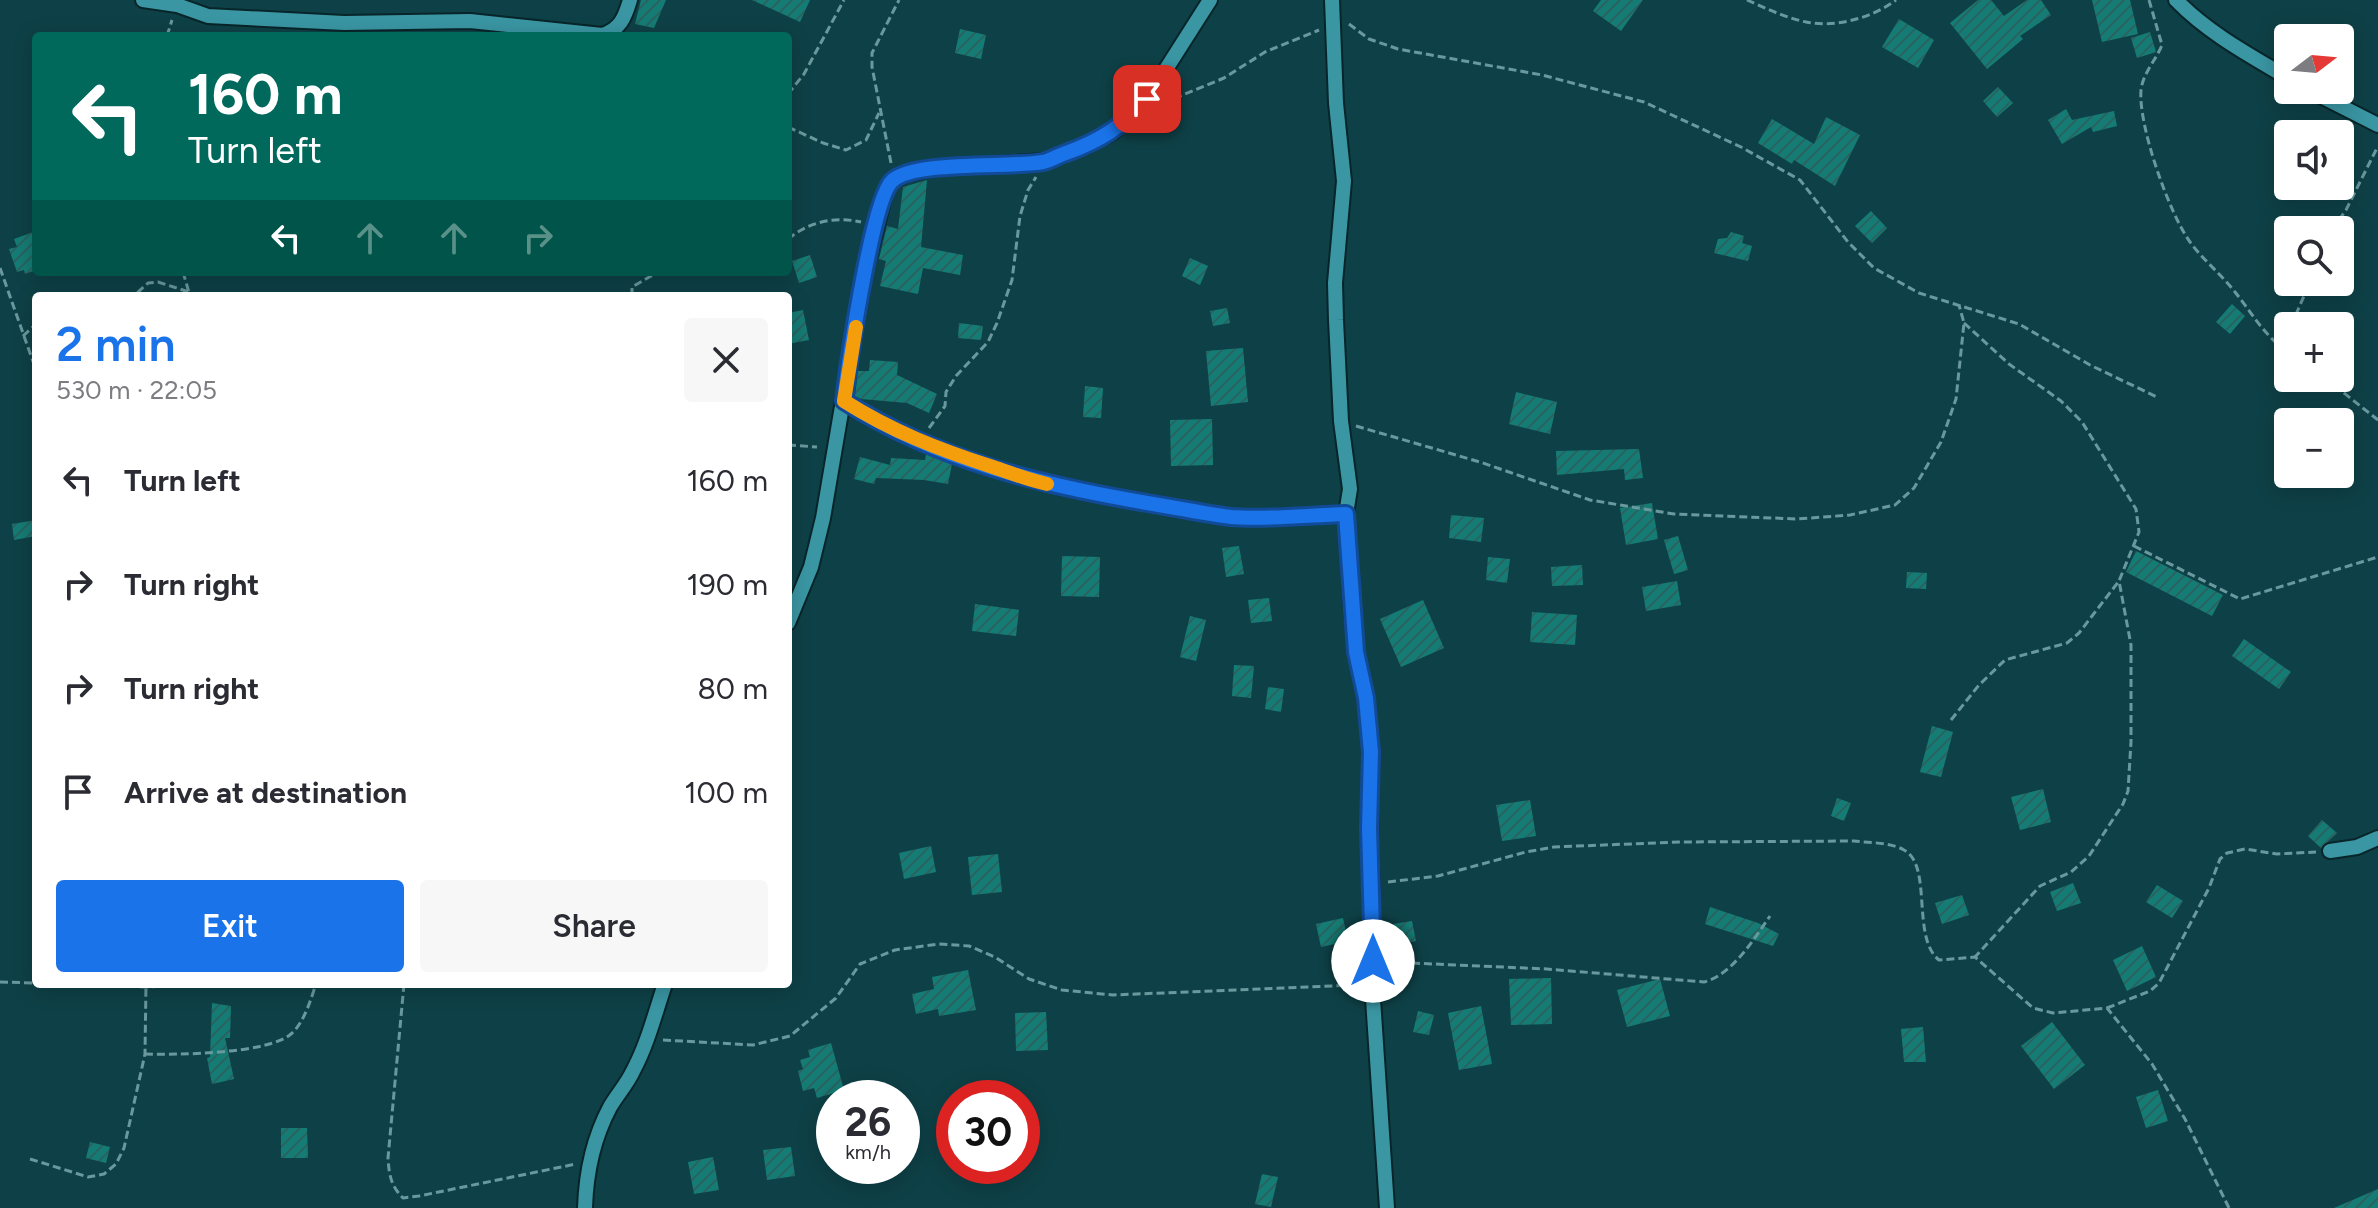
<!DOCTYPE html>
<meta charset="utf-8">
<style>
body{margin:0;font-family:Figtree,sans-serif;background:#f7f7f7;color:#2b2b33;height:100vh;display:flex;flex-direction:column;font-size:30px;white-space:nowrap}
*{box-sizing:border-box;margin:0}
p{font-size:26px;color:#7c7c81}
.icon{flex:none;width:44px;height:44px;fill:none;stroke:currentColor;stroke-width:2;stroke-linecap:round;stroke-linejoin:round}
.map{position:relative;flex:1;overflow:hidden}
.sheet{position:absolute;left:32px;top:292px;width:760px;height:696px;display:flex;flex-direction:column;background:#fff;border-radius:8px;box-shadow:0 4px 20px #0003}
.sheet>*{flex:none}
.banner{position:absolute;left:32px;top:32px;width:760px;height:244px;border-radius:8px;box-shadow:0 4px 20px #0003;background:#00695c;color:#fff;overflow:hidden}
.needle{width:52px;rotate:74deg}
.fabs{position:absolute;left:2274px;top:24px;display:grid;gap:16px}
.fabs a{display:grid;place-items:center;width:80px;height:80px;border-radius:8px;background:#fff;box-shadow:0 4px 20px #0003;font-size:40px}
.speed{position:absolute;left:816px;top:1080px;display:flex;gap:16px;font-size:40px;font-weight:700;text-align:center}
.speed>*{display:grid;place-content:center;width:104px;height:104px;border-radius:50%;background:#fff;box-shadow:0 4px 20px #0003;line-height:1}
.speed small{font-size:20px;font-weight:400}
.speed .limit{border:12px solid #d22;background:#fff;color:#111}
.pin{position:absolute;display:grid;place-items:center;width:68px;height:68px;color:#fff;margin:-34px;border-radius:16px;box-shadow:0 4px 12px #0006}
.me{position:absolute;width:88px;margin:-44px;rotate:0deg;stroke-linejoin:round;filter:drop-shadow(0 0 6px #0008)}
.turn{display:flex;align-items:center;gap:28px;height:168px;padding:0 24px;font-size:36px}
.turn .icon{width:104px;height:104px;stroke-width:2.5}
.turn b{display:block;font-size:56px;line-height:68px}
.lanes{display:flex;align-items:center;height:76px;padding:0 24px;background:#0003;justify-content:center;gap:40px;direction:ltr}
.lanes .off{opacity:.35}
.round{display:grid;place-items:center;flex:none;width:84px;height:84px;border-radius:8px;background:#f7f7f7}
.overview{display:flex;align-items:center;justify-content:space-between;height:136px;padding:0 24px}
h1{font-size:48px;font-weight:600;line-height:60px;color:#1a73e8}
.primary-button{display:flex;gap:16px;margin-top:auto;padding:16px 24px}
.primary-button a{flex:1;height:92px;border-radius:8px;background:#1a73e8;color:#fff;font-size:32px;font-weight:600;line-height:92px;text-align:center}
.primary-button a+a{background:#f7f7f7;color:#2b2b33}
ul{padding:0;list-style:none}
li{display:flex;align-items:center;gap:24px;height:104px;padding:0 24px}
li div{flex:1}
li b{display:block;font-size:30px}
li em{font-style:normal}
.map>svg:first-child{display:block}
.building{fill:url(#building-hatch)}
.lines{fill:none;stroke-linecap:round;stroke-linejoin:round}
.minor-casing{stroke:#082529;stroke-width:18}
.path{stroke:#69989e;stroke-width:3;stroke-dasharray:8 4;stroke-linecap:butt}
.minor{stroke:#3a96a3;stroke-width:14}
.route-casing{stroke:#114b97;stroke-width:20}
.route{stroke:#1a73e8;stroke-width:14}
.slow{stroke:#f59e0b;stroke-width:14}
</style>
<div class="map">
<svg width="2378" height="1208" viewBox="0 0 2378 1208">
<defs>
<pattern id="building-hatch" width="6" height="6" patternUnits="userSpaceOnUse" patternTransform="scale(2)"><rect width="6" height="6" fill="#157c75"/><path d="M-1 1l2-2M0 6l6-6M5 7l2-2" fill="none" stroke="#296360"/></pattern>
</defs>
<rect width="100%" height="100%" fill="#0e4147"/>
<g class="building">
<path d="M641,0H666L654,28L635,24Z"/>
<path d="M752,0H810L800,22Z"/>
<path d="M1601,0H1643L1621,31L1593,11Z"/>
<path d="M1978,0H1991L2004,16L2027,0H2041L2051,15L2020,36L2023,39L1987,69L1950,23Z"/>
<path d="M2092,0H2130L2138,34L2102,42Z"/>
<path d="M1899,19L1934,40L1918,68L1882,47Z"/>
<path d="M960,29L986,35L981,59L955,53Z"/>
<path d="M2150,32L2156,52L2137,58L2131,38Z"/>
<path d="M1998,87L2013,103L1997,117L1983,101Z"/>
<path d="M2066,109L2072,120L2114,111L2117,126L2093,132L2091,127L2062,144L2048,120Z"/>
<path d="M1826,117L1860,135L1835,186L1794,160L1792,164L1758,143L1772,119L1814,144Z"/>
<path d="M927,180L921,247L963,255L960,275L923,268L918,294L880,286L886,261L879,259L887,226L898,229L903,187Z"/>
<path d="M1871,211L1887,228L1872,243L1855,226Z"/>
<path d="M36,231V270L25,274L24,270L17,272L9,249L17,247L14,239Z"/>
<path d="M1731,232L1744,236L1742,243L1752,246L1748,261L1714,253L1718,239L1727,238Z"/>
<path d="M810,255L817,277L799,283L792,261Z"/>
<path d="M1190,258L1208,266L1200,285L1182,276Z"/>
<path d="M2232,304L2245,316L2230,334L2216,322Z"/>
<path d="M1227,308L1230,323L1213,326L1210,311Z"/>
<path d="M803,310L809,340L788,344V313Z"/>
<path d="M959,323L983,326L981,340L958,338Z"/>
<path d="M1243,348L1248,402L1211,406L1206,351Z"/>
<path d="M870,360L898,362L897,375L937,394L929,413L907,403L861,399L855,396L858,371H869Z"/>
<path d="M1085,386L1103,388L1101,418L1083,417Z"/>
<path d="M1516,392L1557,402L1550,434L1509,424Z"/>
<path d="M1212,419L1213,465L1171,466L1170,420Z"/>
<path d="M1639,449L1643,478L1625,480L1624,469L1557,475L1556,451Z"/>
<path d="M926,454L952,464L948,484L924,480L876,478L874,484L854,479L860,457L890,465L891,458L925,460Z"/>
<path d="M1652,503L1658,539L1626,545L1620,508Z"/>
<path d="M1451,515L1484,518L1481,542L1449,538Z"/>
<path d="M36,520V536L14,540L12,524Z"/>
<path d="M1678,536L1688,570L1674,574L1664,540Z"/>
<path d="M1239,546L1244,574L1226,577L1222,548Z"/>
<path d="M2136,551L2223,595L2212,616L2126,572Z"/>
<path d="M1062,556L1100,557L1099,597L1061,596Z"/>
<path d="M1488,557L1510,559L1507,583L1486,580Z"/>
<path d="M1582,565L1583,585L1552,586L1551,567Z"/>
<path d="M1907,572L1927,573L1926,589L1906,588Z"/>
<path d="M1677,581L1681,605L1646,611L1642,587Z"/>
<path d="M1269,598L1272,621L1251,623L1248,600Z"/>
<path d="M1423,600L1444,648L1401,667L1380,619Z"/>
<path d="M975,604L1019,610L1016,636L972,631Z"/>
<path d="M1532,612L1577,615L1575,645L1530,642Z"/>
<path d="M1190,616L1206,620L1196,661L1180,657Z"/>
<path d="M2244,639L2291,672L2279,689L2232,656Z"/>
<path d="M1234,665L1254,666L1251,698L1232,696Z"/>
<path d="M1268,687L1284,689L1281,712L1265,709Z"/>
<path d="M1932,726L1953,732L1941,777L1920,772Z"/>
<path d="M2043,789L2051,822L2020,830L2011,797Z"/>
<path d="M1837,798L1851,803L1844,821L1831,816Z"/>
<path d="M1530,800L1536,836L1502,841L1496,805Z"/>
<path d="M2322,820L2337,833L2321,848L2308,836Z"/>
<path d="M931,846L936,872L904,879L899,853Z"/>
<path d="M998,854L1002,892L972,895L968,857Z"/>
<path d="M2073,883L2081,903L2057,911L2050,892Z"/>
<path d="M2157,885L2183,901L2172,918L2146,902Z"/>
<path d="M1962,895L1969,915L1942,924L1935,903Z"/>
<path d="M1710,907L1758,923L1779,934L1773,946L1705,924Z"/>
<path d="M1343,918L1348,941L1321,947L1316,924Z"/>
<path d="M1412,921L1416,941L1391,946L1387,925Z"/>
<path d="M2142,946L2156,977L2127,991L2113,960Z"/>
<path d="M968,970L976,1010L939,1016L938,1009L916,1014L912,994L934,989L932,977Z"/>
<path d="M1551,978L1552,1024L1511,1025L1509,979Z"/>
<path d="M1660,979L1670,1016L1627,1027L1617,990Z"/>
<path d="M212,1003L231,1006L230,1038H225L234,1079L212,1084L207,1058L210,1057Z"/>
<path d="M1481,1006L1492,1064L1459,1070L1448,1013Z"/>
<path d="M1418,1011L1434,1015L1429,1035L1413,1032Z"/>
<path d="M1046,1012L1048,1050L1016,1051L1015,1013Z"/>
<path d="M2052,1022L2085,1065L2054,1089L2021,1046Z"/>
<path d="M1923,1027L1926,1062H1904L1901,1029Z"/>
<path d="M831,1043L844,1090L817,1098L814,1088L803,1091L798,1071L803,1069L800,1060L810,1057L808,1050Z"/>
<path d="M2158,1090L2168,1121L2146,1128L2136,1097Z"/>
<path d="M281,1128H307L308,1158H281Z"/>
<path d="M90,1142L110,1147L106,1163L86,1158Z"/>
<path d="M791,1147L795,1176L767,1180L763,1150Z"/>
<path d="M713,1157L719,1190L694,1194L688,1162Z"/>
<path d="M1262,1174L1278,1177L1271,1207L1255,1204Z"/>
<path d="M2378,1189V1208H2334Z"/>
</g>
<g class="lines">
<defs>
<g id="minor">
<path d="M143,0L177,5L208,16L344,23L470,21L602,35C620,30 625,17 630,0"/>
<path d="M1332,0L1336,103L1344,181L1335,283L1336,320L1341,421L1350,489L1346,514L1352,611L1356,652L1366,698L1371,752L1369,828L1372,884V984L1387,1208"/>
<path d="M2176,0C2208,33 2249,55 2288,78"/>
<path d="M2309,90L2378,125"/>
<path d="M844,401C936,459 1041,485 1147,503C1175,507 1203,514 1231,517C1268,520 1308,515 1346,514"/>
<path d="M788,623L811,567L823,518L865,271L885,194L891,181L907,174L935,168L1045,161L1086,146L1113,132L1147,99L1210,0"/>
<path d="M2330,851L2357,847L2378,838"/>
<path d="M585,1208C586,1174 594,1137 610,1107C617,1095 627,1084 633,1071C648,1043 655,1013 665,984"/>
</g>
</defs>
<use href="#minor" class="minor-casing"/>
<g class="path">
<path d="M1747,0C1765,8 1786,18 1806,22C1835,28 1872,18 1896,0"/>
<path d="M2149,0L2162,45C2156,60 2143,73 2141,90C2138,125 2169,213 2190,242C2203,260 2221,274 2235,292C2251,312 2266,338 2288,352"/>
<path d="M1349,24L1369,39L1398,49L1542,75L1644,102L1741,147L1800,180L1848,242L1874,268L1919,293L2019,324L2090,365L2159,398"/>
<path d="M167,36L172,20"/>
<path d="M788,94L804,74L844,0"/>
<path d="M1163,103L1224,78L1265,52L1319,30"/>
<path d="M788,127L823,143L846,150L866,140L879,113"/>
<path d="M891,163L872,67V53L899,0"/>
<path d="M2332,230L2346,210L2378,146"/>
<path d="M788,239C809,222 834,216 861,222"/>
<path d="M0,268L36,370"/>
<path d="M183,272L190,296"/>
<path d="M126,296L137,293L148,283L158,282L189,292"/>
<path d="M632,296V287L651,276L664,272"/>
<path d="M1964,323L2009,364L2061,401L2082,422L2136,509L2139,532L2119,581L2131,645V742L2128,791L2123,804L2089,856L2071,872L2040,886L1975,957"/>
<path d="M2291,326L2310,282"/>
<path d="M23,336L36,324"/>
<path d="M2282,348L2288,333"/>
<path d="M2325,378L2378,420"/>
<path d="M1356,426L1480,462L1590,500L1674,514L1797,519L1850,515L1895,505L1914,488L1941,442L1956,399L1964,323L1959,305"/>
<path d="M929,428L945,406L946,392L956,376L988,342L997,323L1012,280L1020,216L1028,190L1036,177"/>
<path d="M788,445L817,447"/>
<path d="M2134,546L2240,599L2378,557"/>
<path d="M1951,720L1979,685L2005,660L2067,643L2079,633L2119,581"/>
<path d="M1388,882L1438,876L1526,852L1554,847L1679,842L1854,841C1869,843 1890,842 1904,850C1933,865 1911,938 1939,960L1975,957L2033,1008L2053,1013L2107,1008L2152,1064L2185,1119L2229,1208"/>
<path d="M1388,962L1547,969L1704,982C1732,975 1754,939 1770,916"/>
<path d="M0,982L36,983"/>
<path d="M68,984L146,987L206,984"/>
<path d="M404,984L388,1158C389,1175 391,1186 403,1198L419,1196L576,1164"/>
<path d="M2107,1008L2150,991L2159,983L2209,888L2220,859L2227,853L2245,849L2277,854L2316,852"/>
<path d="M663,1040L753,1045L790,1036L836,998L860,964L895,950L939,944L969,946L995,957L1029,979L1062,990L1113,995L1356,985"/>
<path d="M145,1054C176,1055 268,1054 291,1034C304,1023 311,999 316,984"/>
<path d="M30,1159L88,1177L104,1174L116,1164L124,1148L145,1054L146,984"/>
</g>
<use href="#minor" class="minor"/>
</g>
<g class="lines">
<defs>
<path id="route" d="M1147,99C1121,127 1102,140 1066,153C1059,155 1051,160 1043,162C1011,168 913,160 892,181C872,200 848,366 844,401C938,461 1045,486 1153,504C1179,508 1205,514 1231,517C1268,520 1308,515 1346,514L1356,652L1366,698L1371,752L1369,828L1373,961"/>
</defs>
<use href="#route" class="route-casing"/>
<use href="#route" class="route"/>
<path class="slow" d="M856,327L844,401C891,431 940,450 993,467C1011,473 1028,480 1047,484"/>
</g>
</svg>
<div class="fabs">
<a><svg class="needle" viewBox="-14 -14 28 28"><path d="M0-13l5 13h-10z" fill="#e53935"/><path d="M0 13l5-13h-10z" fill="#7c7c81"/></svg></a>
<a><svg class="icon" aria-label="sound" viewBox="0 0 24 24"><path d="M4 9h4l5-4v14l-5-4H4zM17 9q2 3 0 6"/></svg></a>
<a><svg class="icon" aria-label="search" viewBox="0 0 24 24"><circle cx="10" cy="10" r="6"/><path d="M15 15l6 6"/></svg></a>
<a>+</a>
<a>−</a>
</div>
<div class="speed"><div>26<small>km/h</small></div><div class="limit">30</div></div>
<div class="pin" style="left:1147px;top:99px;background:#d93025"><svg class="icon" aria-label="arrive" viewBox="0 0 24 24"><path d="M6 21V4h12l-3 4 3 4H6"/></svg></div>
<svg class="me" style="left:1373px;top:961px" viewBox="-20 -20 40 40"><circle r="19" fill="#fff"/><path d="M0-13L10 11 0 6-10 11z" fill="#1a73e8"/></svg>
<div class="banner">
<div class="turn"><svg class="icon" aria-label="left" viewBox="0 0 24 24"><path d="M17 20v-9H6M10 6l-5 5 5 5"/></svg><div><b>160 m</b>Turn left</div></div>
<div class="lanes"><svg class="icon" aria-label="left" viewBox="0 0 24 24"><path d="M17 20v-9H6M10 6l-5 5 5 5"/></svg><svg class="icon off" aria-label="ahead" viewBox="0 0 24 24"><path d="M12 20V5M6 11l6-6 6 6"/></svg><svg class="icon off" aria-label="ahead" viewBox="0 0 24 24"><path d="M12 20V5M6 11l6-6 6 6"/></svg><svg class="icon off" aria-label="right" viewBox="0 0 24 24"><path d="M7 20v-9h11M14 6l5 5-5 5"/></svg></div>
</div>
<section class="sheet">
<div class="overview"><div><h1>2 min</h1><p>530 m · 22:05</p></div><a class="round"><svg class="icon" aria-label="close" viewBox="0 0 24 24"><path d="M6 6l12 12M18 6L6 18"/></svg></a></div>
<ul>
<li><svg class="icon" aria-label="left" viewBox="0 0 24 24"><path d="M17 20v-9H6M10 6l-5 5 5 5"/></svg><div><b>Turn left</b></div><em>160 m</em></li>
<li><svg class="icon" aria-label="right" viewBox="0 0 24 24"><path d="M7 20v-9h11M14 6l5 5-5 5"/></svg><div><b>Turn right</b></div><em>190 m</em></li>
<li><svg class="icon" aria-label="right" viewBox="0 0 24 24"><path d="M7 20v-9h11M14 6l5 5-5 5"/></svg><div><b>Turn right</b></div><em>80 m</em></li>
<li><svg class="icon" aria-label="arrive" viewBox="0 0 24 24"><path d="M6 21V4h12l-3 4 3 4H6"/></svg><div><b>Arrive at destination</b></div><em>100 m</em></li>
</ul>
<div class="primary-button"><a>Exit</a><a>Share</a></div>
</section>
</div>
